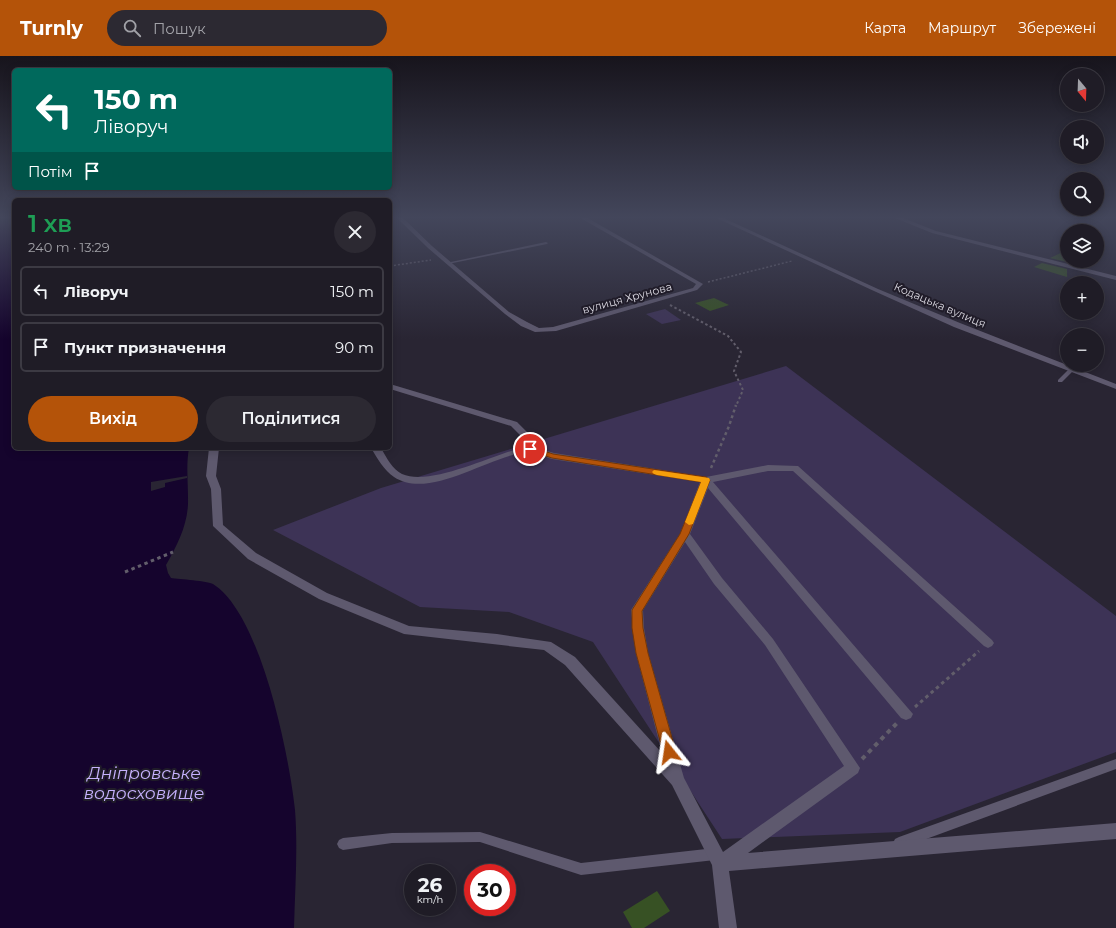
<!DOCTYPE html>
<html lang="uk">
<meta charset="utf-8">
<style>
body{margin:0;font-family:Montserrat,sans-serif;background:#2c2932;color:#f1f3f6;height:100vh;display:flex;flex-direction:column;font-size:15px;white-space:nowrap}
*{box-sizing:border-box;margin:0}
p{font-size:13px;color:#a1a1a7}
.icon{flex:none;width:22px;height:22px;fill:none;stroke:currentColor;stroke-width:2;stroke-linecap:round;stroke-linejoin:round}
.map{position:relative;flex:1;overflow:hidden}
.sheet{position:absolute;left:12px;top:142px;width:380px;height:252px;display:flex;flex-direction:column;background:#1f1c26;border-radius:6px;box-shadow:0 2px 10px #0003,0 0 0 1px #3c3a43}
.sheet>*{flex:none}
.guide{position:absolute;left:12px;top:12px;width:380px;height:122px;border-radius:6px;box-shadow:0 2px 10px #0003,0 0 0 1px #3c3a43;background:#00695c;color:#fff;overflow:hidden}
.needle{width:26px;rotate:161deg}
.controls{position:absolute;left:1060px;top:12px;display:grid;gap:8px}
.controls a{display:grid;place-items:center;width:44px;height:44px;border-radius:50%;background:#1f1c26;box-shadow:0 2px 10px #0003,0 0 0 1px #3c3a43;font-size:20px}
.speed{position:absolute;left:404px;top:808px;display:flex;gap:8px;font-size:20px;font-weight:700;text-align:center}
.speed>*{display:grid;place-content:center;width:52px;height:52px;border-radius:50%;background:#1f1c26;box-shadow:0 2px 10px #0003,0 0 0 1px #3c3a43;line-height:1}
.speed small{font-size:10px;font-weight:400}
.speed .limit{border:6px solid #d22;background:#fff;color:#111}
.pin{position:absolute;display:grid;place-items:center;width:34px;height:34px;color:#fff;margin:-17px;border:2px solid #fff;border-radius:50%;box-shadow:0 1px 4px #0007}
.me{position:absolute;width:44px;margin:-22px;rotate:345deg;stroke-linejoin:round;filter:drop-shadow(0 0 3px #0008)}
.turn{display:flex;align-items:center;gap:14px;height:84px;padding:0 16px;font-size:18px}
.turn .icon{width:52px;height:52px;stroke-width:2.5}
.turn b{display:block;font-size:28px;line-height:34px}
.then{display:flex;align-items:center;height:38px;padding:0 16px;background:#0003;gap:8px;font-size:15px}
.round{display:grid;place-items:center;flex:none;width:42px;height:42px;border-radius:21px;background:#2c2932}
.head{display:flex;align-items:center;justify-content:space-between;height:68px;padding:0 16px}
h1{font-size:24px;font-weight:600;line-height:30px;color:#1e9e55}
.primary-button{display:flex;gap:8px;margin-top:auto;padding:8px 16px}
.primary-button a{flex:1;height:46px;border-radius:24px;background:#b45309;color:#fff;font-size:16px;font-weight:600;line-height:46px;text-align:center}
.primary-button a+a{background:#2c2932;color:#f1f3f6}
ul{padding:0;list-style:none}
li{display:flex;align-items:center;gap:12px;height:50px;margin:0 8px 6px;padding:0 8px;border:2px solid #3c3a43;border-radius:6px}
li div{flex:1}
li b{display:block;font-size:15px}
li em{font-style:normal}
header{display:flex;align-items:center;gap:24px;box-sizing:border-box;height:56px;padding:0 20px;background:#b45309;color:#fff}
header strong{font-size:19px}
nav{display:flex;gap:22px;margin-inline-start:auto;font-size:14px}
.search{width:280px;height:36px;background:#2c2932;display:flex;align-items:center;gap:10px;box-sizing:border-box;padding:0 14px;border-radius:22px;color:#a1a1a7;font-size:15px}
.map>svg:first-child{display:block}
.green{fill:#3d3356}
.water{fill:#15042d}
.pier{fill:#292533}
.building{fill:#375124}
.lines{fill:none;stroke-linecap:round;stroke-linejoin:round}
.path-far4{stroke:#625e6b;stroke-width:1.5;stroke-dasharray:2 2;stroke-linecap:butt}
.path-far3{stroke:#625e6b;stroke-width:2;stroke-dasharray:2.5 2.5;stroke-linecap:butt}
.path-far2{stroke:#625e6b;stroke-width:2.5;stroke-dasharray:3 3;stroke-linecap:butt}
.path-far1{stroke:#625e6b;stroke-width:3;stroke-dasharray:3.5 3.5;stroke-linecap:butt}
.path{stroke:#625e6b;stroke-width:4;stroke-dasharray:4.5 4.5;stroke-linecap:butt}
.service{fill:#5e596e;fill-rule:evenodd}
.minor{fill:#5e596e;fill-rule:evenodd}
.route{fill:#b45309;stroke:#753606}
.slow{fill:#f59e0b}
.labels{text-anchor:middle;stroke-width:4;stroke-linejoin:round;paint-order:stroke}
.far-street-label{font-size:11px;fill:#dad8e1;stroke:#201c29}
.near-water-label{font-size:17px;font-style:italic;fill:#c7b2fe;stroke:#201c29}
</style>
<header>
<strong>Turnly</strong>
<div class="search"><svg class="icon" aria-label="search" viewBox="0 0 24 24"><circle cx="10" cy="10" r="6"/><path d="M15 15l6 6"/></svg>Пошук</div>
<nav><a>Карта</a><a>Маршрут</a><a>Збережені</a></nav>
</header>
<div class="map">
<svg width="1116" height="872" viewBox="0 0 1116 872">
<rect width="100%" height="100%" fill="#292533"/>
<g class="green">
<path d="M665,253L681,264L662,268L646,258Z"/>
<path d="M786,310L1116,560V696L900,776L722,783L593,586L509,556L420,551L273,474L381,432Z"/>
</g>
<path class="water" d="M0,160H14V392H189C186,409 188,425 188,442C189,466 178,488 166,509L168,517L171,522C179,523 208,525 213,528C261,558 289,699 295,754C298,793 295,833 294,872H0Z"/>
<path class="pier" d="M187,420V422L165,427V431L151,435V426Z"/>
<g class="building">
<path d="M1067,194V206L1050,202Z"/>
<path d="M1042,207L1067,213V221L1034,211Z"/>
<path d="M714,242L729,249L710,255L695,247Z"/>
<path d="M657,835L670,855L644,872H632L623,856Z"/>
</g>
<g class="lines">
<g class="path-far4">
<path d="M390,210L431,204"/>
<path d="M708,226L792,205"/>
</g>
<path class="path-far3" d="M670,249L728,280L741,296L734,315L743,334L736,350"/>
<path class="path-far2" d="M711,412L729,370L736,349"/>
<g class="path-far1">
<path d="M125,516L173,496"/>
<path d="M915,651L979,595"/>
</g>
<path class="path" d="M862,703L898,666"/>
<g class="service">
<path d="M546,186L548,187L547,188L448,208L446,207Z"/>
<path d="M1071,312L1074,314L1062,326H1058V324L1069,313Z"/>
<path d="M1116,703V713L899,793L895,791L893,787L895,783L899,781Z"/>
<path d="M480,776L581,807L715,792L719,794L721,798L719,802L715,804L581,819L480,786L392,787L343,794L339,792L337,788L339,784L343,782L392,777Z"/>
</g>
<g class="minor">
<path d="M395,160H401L432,190L509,256L527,266L539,272L553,271L693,232L696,228L577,160H584L703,228L697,234L556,275L535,276L521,270L505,258L428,192Z"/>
<path d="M712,160H719L878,233L960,267L1116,328V333L954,271L874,235Z"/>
<path d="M890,160H898L936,175L1116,220V224L932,177Z"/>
<path d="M390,328L517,366L532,381L534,391L554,397L706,421L768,409L798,410L992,584L994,587L992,590L988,592L984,590L793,415H768L713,426L913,658L911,662L906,664L901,662L708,432L690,478L722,522L773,583L860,712L858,717L748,797L1116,767V783L729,815L737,872H719L712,809L672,729L565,609L544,594L404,578L319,543L248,503L213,470L211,433L206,420L209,392H219L216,420L221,433L223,469L256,497L327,537L409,570L497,578L551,586L575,601L662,697L636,597L631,554L680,478L700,426L552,403C545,401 536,395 529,396C491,398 430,445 394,421C384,414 377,402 371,392H381C386,401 393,414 402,418C431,431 494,398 525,391L523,382L511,370L390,333ZM685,486L714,528L765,589L844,710L723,796L684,722L648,597L644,572L643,554Z"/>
</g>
</g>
<linearGradient id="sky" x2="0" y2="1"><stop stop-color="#17141c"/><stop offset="0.57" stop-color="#43465b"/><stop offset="1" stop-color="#43465b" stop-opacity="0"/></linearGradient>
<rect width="1116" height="283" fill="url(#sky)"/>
<path class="route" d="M530,390L553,398L706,421L710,424L689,478L642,555L643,572L648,597L676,696L674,700L669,701L665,700L663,696L636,597L632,572V554L680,478L701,426L552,402L527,394L526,393Z"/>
<path class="slow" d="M654,414L709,422L710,424L693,468L689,469L685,466L701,426L657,419L654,418L652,416Z"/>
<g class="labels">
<g class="far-street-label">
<text transform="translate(627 242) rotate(-15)" y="4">вулиця Хрунова</text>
<text transform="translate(940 249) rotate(23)" y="4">Кодацька вулиця</text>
</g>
<g class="near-water-label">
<text x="144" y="723">Дніпровське<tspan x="144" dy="20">водосховище</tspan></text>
</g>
</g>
</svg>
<div class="controls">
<a><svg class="needle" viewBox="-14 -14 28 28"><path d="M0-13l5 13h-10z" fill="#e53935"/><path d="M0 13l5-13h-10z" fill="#a1a1a7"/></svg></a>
<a><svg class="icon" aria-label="sound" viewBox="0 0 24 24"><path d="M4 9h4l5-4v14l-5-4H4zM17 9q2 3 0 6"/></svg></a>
<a><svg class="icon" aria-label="search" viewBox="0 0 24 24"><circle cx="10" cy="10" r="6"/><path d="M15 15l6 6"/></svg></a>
<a><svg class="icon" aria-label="layers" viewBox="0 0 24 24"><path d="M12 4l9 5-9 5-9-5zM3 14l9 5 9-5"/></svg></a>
<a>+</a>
<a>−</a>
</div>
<div class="speed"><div>26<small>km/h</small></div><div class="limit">30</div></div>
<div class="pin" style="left:530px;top:393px;background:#d93025"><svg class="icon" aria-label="arrive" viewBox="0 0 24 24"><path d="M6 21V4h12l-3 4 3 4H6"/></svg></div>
<svg class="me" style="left:669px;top:696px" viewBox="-20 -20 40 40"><path d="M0-17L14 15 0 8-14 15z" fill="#b45309" stroke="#fff" stroke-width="4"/></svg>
<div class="guide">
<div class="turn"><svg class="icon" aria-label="left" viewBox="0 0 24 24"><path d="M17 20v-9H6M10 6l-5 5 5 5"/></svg><div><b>150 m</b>Ліворуч</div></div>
<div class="then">Потім<svg class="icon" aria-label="arrive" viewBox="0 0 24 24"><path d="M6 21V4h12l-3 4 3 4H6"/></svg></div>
</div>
<section class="sheet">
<div class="head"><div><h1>1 хв</h1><p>240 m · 13:29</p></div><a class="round"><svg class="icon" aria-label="close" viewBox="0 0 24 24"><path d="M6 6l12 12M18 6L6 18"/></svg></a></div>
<ul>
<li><svg class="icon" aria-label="left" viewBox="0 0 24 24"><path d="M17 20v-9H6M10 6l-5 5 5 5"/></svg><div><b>Ліворуч</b></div><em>150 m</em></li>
<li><svg class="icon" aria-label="arrive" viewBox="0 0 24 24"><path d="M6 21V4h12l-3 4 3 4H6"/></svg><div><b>Пункт призначення</b></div><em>90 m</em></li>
</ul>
<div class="primary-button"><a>Вихід</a><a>Поділитися</a></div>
</section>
</div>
